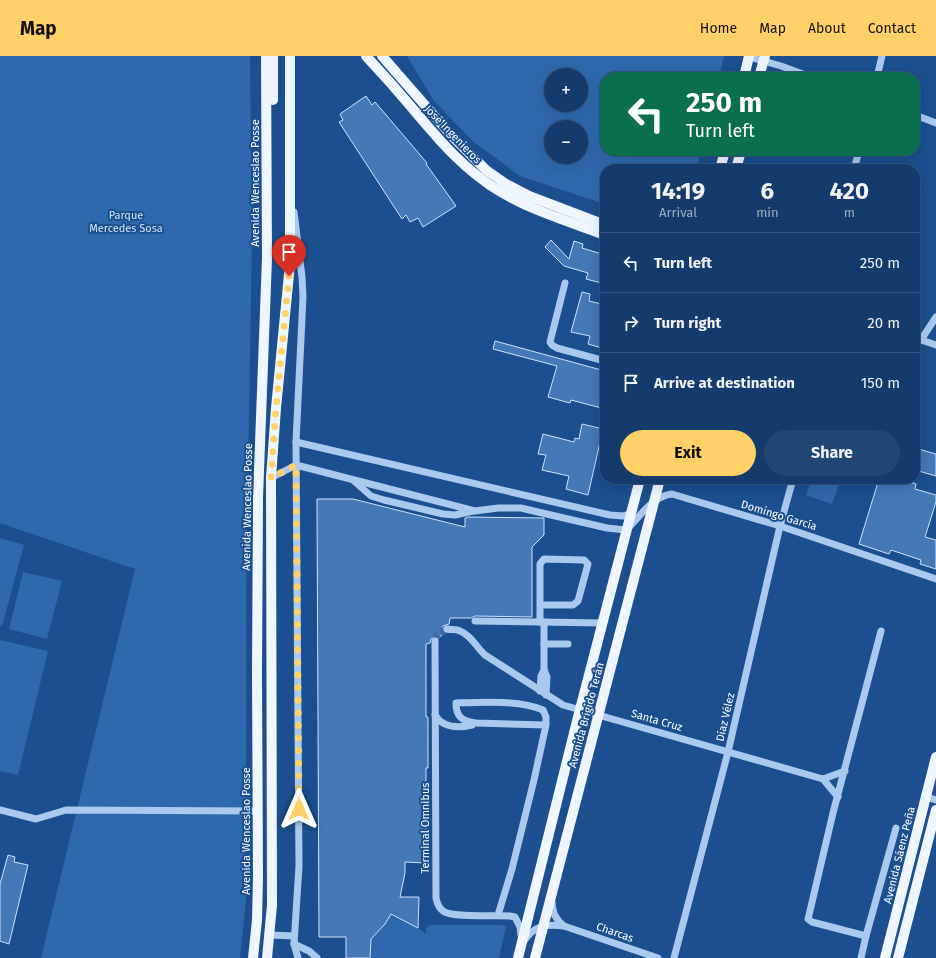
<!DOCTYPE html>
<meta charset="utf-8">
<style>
body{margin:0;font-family:"Fira Sans",sans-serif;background:#214673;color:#f1f3f6;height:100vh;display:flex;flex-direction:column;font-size:15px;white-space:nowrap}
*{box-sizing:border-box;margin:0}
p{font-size:13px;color:#9dadc1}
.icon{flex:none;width:22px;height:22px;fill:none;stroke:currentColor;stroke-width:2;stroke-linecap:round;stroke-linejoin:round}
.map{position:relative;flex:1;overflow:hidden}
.sheet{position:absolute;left:600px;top:108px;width:320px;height:320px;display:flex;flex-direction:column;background:#143b6b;border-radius:16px;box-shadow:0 4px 16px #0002,0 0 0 1px #33557e}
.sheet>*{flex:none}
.banner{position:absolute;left:600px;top:16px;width:320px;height:84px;border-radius:16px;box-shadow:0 4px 16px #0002,0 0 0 1px #33557e;background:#0b6e4f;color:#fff;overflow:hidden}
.buttons{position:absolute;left:544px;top:12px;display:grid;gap:8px}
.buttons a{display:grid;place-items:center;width:44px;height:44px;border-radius:50%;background:#143b6b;box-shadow:0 4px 16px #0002,0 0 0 1px #33557e;font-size:20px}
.pin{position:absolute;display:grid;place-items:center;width:34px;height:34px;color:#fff;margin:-41px -17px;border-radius:50% 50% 50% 0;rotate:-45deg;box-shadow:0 0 4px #0007}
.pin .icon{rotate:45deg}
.me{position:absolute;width:44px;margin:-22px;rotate:0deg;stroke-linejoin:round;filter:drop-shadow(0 0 3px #0008)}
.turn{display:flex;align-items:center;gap:14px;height:84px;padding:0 20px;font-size:18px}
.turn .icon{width:52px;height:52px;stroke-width:2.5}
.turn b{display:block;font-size:28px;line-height:34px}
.eta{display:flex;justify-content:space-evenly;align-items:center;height:68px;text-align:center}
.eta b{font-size:24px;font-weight:700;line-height:28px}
.primary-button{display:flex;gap:8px;margin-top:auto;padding:8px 20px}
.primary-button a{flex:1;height:46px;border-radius:24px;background:#ffd166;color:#111;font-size:16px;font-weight:700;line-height:46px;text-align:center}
.primary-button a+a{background:#214673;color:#f1f3f6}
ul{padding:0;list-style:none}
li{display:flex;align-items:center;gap:12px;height:60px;padding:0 20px;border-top:1px solid #33557e}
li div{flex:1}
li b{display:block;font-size:15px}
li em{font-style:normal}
header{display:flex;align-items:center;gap:24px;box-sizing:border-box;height:56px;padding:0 20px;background:#ffd166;color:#111}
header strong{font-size:19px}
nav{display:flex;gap:22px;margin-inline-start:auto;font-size:14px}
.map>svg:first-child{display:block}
.green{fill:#2e69ad;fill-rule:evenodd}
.building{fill:#4478b7;stroke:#cfe3fa}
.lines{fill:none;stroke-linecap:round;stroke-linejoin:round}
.minor-tunnel{stroke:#3d69a0;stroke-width:7;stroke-dasharray:7 3.5;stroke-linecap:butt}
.minor{stroke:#a9c9ee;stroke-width:7}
.major{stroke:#f0f6ff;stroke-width:10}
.route{stroke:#ffd166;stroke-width:7;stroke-dasharray:0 12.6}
.labels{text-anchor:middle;stroke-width:4;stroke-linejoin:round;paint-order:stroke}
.street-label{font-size:11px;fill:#fff;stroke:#1b4f8f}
.park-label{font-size:11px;fill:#cfe3fa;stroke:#1b4f8f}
</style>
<header>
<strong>Map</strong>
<nav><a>Home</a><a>Map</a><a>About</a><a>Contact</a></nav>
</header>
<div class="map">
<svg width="936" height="902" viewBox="0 0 936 902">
<rect width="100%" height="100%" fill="#1b4f8f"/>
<g class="green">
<path d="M0,0H250L252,181L246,539V844L240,902H41L135,513L0,467Z"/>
<path d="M407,0H724L719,21H605V95H701L696,113H605V148L520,120L474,86L434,45ZM551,19H581V49H551ZM551,71H581V101H551Z"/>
<path d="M812,423H841L832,448L806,439Z"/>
<path d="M0,482L24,489L2,570L0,569Z"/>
<path d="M23,516L62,525L47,583L9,573Z"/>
<path d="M0,584L48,595L18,719L0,715Z"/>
<path d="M391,858L418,872L426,878V872L430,869H501L506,870L499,902H370L371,883L385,868Z"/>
</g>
<g class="building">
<path d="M366,40L372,49L375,46L427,107L426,108L456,150L423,171L418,162L410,166L406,159L402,163L339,66L343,64L340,58Z"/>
<path d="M551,184L569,203L574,185L583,188L582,192L605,199V228L586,223L588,217L564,210L545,191Z"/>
<path d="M582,236L590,238L589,245L605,249V293L588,288L590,280L571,276Z"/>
<path d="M495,285L605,315V353L571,344L570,347L548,341L557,310L493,293Z"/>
<path d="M582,368L603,373L588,439L566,433L569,420L542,414L546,399L538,398L543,378L574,386L575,382L579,383Z"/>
<path d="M915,392L936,398V420L915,414Z"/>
<path d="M879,423H901L916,428L915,433L936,439V446L925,481L936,484V513L920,508L921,504L891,494L889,498L859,488Z"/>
<path d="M317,443H353L465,471V462L468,461L544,462V479L532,491V561L475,560L471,562H450L449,568L443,570L442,574L444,577L439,582L437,581H433L431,583L430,587L426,588V661H428V712H426V807L405,806V817L400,841H419L418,872L391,858L385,868L371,883L370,902H346V881H319Z"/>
<path d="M8,799L15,801L14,806L28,809L9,888L0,885V828Z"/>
</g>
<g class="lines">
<path class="minor-tunnel" d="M435,585L437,579L447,573"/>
<g class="minor">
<path d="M749,1L781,10L811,21"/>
<path d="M877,21L882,0"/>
<path d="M915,59L936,67"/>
<path d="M854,113L859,95"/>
<path d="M294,156L302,221L303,241L296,386L299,810L294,888L298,902"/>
<path d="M565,227L550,286L552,289L557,292L605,305"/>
<path d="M915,282L936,289"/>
<path d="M921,284L936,261"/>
<path d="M296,386L610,459L623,460L631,458"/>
<path d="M271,422L296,409L475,455L498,452H521L607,472L626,474C640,461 652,440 672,438L780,470L936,523"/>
<path d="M354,425L371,440L384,444L443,458L455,459L473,455"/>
<path d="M475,565L603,567"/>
<path d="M540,566V508L544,503L584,504L588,508L578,545L573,549H540"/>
<path d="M544,566V614L547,621L546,639"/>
<path d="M447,573C451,574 456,573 460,575C471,579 477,592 485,599L563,649L823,723L845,715"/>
<path d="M435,585L436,842C437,847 439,852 443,855C451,862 497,859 510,860L515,861L520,871L521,879"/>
<path d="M544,588H568"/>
<path d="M540,635L541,620L544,614"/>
<path d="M435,659C443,672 459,672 472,669"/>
<path d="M823,723L838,741"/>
<path d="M926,741L936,744"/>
<path d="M0,754L36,763L66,754L258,755"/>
<path d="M552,846C553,857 555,863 564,870"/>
<path d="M498,859L512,813L534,724L546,669V661L543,654C520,644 482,646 456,647C456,661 462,665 476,667L546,669"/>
<path d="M270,879L294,880"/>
<path d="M866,880L812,866L808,863L809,859L833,757L881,575"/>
<path d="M524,885C535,869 545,868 564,870L658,902"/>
<path d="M294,888L309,895L317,902"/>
<path d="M674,902L728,696L780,470L793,423"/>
<path d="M861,902L866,880L896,772"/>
</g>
<g class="major">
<path d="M273,0V44"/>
<path d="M366,0C382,17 398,35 413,53C439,84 465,115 501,136C533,155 570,166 605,179"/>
<path d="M382,0L451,79L486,114L506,128L529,140L605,169"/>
<path d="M744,21L749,0"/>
<path d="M759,21L765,0"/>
<path d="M720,113L725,95"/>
<path d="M736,113L741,95"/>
<path d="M253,902L257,864L258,821L257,617L258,441L267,202L266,0"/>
<path d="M267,902L272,849L271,422L276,352L290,208V0"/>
<path d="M518,902L577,665L640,423"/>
<path d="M535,902L660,423"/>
<path d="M885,902L936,701"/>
<path d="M898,902L936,754"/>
</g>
</g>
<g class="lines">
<path class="route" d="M289,220L276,352L271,422L296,409L299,753"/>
</g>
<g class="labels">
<g class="street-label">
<text transform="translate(453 78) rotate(46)" y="4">José Ingenieros</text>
<text transform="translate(255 127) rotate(-90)" y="4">Avenida Wenceslao Posse</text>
<text transform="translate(247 451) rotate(-89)" y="4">Avenida Wenceslao Posse</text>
<text transform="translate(779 459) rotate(17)" y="4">Domingo García</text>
<text transform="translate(586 659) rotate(-75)" y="4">Avenida Brígido Terán</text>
<text transform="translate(725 661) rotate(-77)" y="4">Díaz Vélez</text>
<text transform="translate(657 664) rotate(16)" y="4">Santa Cruz</text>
<text transform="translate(425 772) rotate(-90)" y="4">Terminal Omnibus</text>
<text transform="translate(246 775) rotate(-90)" y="4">Avenida Wenceslao Posse</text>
<text transform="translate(899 799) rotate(-76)" y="4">Avenida Sáenz Peña</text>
<text transform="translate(615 876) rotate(19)" y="4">Charcas</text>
</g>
<g class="park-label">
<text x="126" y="163">Parque<tspan x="126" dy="13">Mercedes Sosa</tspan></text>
</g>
</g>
</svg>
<div class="buttons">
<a>+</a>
<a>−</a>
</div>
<div class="pin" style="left:289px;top:220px;background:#d93025"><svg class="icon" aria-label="arrive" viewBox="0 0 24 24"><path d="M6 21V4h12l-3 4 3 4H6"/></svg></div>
<svg class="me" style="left:299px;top:753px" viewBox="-20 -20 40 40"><path d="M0-17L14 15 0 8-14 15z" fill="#ffd166" stroke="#fff" stroke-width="4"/></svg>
<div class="banner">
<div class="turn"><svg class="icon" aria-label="left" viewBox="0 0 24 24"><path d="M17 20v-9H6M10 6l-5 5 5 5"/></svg><div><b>250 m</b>Turn left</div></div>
</div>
<section class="sheet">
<div class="eta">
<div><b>14:19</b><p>Arrival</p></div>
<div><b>6</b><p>min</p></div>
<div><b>420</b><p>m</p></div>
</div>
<ul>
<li><svg class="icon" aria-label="left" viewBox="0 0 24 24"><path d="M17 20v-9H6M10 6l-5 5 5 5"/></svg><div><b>Turn left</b></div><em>250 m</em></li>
<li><svg class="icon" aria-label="right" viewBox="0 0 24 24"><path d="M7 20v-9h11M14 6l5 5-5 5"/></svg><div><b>Turn right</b></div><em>20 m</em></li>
<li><svg class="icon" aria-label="arrive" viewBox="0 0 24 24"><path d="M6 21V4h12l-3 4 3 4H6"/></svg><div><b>Arrive at destination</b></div><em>150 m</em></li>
</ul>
<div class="primary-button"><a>Exit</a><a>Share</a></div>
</section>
</div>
